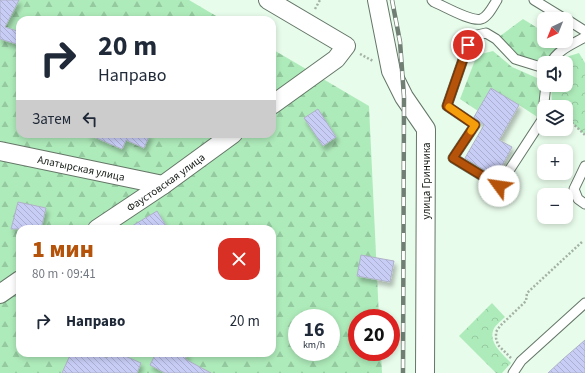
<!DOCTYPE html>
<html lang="ru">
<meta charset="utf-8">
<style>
body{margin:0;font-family:"Source Sans 3",sans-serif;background:#f6f6f7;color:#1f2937;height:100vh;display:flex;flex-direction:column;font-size:15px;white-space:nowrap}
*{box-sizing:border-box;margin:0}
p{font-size:13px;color:#747a83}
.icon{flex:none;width:22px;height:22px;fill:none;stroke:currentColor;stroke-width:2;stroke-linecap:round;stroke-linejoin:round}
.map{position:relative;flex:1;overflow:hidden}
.panel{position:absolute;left:16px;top:225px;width:260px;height:132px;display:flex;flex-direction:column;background:#fff;border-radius:12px;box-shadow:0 2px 6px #0003}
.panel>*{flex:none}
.banner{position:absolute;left:16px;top:16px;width:260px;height:122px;border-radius:12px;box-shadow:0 2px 6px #0003;background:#fff;color:#1f2937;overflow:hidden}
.needle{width:26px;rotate:223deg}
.tools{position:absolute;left:537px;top:12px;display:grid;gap:8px}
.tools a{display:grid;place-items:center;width:36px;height:36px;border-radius:8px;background:#fff;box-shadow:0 2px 6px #0003;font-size:20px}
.speed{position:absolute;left:288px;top:309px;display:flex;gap:8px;font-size:20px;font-weight:700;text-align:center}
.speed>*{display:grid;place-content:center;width:52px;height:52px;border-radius:50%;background:#fff;box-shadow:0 2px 6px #0003;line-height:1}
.speed small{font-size:10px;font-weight:400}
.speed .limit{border:6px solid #d22;background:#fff;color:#111}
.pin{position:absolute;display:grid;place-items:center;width:34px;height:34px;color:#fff;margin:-17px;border:2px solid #fff;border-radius:50%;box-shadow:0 1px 4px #0007}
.me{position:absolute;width:44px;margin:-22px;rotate:301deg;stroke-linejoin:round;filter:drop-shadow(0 0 3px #0008)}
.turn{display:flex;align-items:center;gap:14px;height:84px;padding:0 16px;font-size:18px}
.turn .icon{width:52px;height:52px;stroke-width:2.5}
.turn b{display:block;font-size:28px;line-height:34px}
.then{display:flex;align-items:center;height:38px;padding:0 16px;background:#0003;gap:8px;font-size:15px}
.round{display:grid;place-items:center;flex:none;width:42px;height:42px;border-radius:12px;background:#f6f6f7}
.overview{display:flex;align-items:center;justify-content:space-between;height:68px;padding:0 16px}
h1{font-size:24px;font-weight:800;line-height:30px;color:#b45309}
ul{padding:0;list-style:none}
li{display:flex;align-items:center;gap:12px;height:56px;padding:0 16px}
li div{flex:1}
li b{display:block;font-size:15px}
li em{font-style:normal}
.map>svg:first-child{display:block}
.forest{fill:url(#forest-firs);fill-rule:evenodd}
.park{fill:url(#park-crowns)}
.building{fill:url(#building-back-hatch);stroke:#afb2c7;filter:url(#shadow)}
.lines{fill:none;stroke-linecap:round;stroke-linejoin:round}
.service-casing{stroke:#647667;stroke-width:11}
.minor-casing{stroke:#647667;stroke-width:20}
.path{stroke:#a3b2a5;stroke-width:2.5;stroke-dasharray:2 2;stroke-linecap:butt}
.service{stroke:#fff;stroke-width:9}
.minor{stroke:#fff;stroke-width:18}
.rail-casing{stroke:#717e73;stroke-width:4.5}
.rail{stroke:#fff;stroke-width:3;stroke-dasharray:9;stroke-linecap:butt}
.route-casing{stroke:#753606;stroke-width:10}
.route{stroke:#b45309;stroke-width:7}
.slow{stroke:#f59e0b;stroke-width:7}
.labels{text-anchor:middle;stroke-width:3;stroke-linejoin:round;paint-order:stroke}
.street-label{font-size:11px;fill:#111812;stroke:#fff}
</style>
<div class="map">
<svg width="585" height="373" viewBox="0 0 585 373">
<defs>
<pattern id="forest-firs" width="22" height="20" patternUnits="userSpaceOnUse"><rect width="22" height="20" fill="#aeebba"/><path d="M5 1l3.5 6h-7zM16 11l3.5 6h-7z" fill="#95c99f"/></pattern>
<pattern id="park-crowns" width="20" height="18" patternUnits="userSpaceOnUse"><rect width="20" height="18" fill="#aeebba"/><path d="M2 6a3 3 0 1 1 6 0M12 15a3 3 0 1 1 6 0" fill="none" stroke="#95c99f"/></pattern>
<pattern id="building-back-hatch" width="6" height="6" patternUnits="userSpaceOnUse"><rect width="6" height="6" fill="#c8cdf6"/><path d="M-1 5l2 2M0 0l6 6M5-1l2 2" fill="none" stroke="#abafd2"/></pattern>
<filter id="shadow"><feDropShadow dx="2.5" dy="4.5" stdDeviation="2" flood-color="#0004"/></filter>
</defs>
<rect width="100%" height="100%" fill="#e8fceb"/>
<g class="forest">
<path d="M0,0H189L223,20H20V134H272V49L369,106L379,318H357V352H381L382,373H0ZM20,229H272V353H20ZM297,318H331V352H297Z"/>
<path d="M523,19L544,32V41H560L568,46L551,63H544V68L515,59L496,39Z"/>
<path d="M493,51L512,67L544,81L542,120L519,105L491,89L478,111L460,99L477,55Z"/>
</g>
<g class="park">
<path d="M579,53L585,63V135L566,117V107H555L552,105L551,85H566V63H561L566,57Z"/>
<path d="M492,303L505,317C501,321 494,326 493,331C489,344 504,355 511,363L502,373H496L459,336Z"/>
</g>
<g class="building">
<path d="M0,0H19L5,27L20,32V45L0,39Z"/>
<path d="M491,88L519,105L499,140L512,147L496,177L465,158L484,125L474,117Z"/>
<path d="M318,109L336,137L323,146L304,118Z"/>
<path d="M87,134H150L144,148L126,140L122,149Z"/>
<path d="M18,202L46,208L41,229H11Z"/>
<path d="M157,211L168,229H127Z"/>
<path d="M361,255L394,261L390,282L357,276Z"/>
<path d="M585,340V373H548L563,359Z"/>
<path d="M71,353H95L107,358L109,353H118L141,363L137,373H62Z"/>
<path d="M156,353H188L185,359L211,373H165L150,365Z"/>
</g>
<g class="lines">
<defs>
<g id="service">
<path d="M432,0L434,2C444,6 471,22 481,19C488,17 493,6 497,0"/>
<path d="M534,0L565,19"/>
<path d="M566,19L585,31"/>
<path d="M551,63C557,50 573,44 585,37"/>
<path d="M544,68L515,59L496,39L486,33L477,35L468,45L447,106L475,125L453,158L499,186L542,120L546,85"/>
<path d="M585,166L574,189L578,199L585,204"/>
<path d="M513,373L521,361L585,303"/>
</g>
<g id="minor">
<path d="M268,0L346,46L336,59L272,105"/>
<path d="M377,0L391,71L404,97L426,129L425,373"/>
<path id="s1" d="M0,151L163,185"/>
<path id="s2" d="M97,229L163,185L233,134"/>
<path d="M0,294L20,280"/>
</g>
</defs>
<use href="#service" class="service-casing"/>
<use href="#minor" class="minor-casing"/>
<g class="path">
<path d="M315,9L320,0"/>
<path d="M360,54L373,61"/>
<path d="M566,117L585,135"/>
<path d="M511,358L498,345L496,338V332L500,326L526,301L527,293L583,241"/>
</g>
<use href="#service" class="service"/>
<use href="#minor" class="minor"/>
<defs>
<path id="rail" d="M392,0L400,42L404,97L403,373"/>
</defs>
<use href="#rail" class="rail-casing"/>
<use href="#rail" class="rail"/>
</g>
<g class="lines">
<defs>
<path id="route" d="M468,45L447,106L475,125L453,158L499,186"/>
</defs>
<use href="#route" class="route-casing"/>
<use href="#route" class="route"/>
<path class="slow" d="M449,107L475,125L471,131"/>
</g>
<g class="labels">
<g class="street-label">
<text dy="4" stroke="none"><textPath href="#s1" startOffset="83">Алатырская улица</textPath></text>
<text transform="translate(426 181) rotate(-90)" y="4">улица Гринчика</text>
<text dy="4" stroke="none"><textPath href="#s2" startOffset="83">Фаустовская улица</textPath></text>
</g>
</g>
</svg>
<div class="tools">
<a><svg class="needle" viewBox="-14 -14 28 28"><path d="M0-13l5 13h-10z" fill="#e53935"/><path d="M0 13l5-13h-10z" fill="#747a83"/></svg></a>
<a><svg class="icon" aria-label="sound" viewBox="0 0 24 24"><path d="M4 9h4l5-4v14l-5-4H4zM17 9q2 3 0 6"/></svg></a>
<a><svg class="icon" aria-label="layers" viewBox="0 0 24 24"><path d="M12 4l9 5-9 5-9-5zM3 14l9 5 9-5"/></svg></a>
<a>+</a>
<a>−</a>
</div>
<div class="speed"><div>16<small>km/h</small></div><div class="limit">20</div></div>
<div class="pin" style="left:468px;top:45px;background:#d93025"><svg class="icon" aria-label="arrive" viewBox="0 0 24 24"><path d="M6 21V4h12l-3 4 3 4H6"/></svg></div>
<svg class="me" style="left:499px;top:186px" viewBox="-20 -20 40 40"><circle r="19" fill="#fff"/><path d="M0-13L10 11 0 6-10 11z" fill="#b45309"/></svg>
<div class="banner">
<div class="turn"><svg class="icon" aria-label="right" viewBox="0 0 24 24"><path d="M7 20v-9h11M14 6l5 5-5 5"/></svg><div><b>20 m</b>Направо</div></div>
<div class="then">Затем<svg class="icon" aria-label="left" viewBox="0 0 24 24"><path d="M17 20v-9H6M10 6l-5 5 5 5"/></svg></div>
</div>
<section class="panel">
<div class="overview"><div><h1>1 мин</h1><p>80 m · 09:41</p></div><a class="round" style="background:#d93025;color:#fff"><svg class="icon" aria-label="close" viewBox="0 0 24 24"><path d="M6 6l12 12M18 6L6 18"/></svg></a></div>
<ul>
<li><svg class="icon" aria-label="right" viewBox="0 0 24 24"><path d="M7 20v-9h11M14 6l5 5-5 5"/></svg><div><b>Направо</b></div><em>20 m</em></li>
</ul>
</section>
</div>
